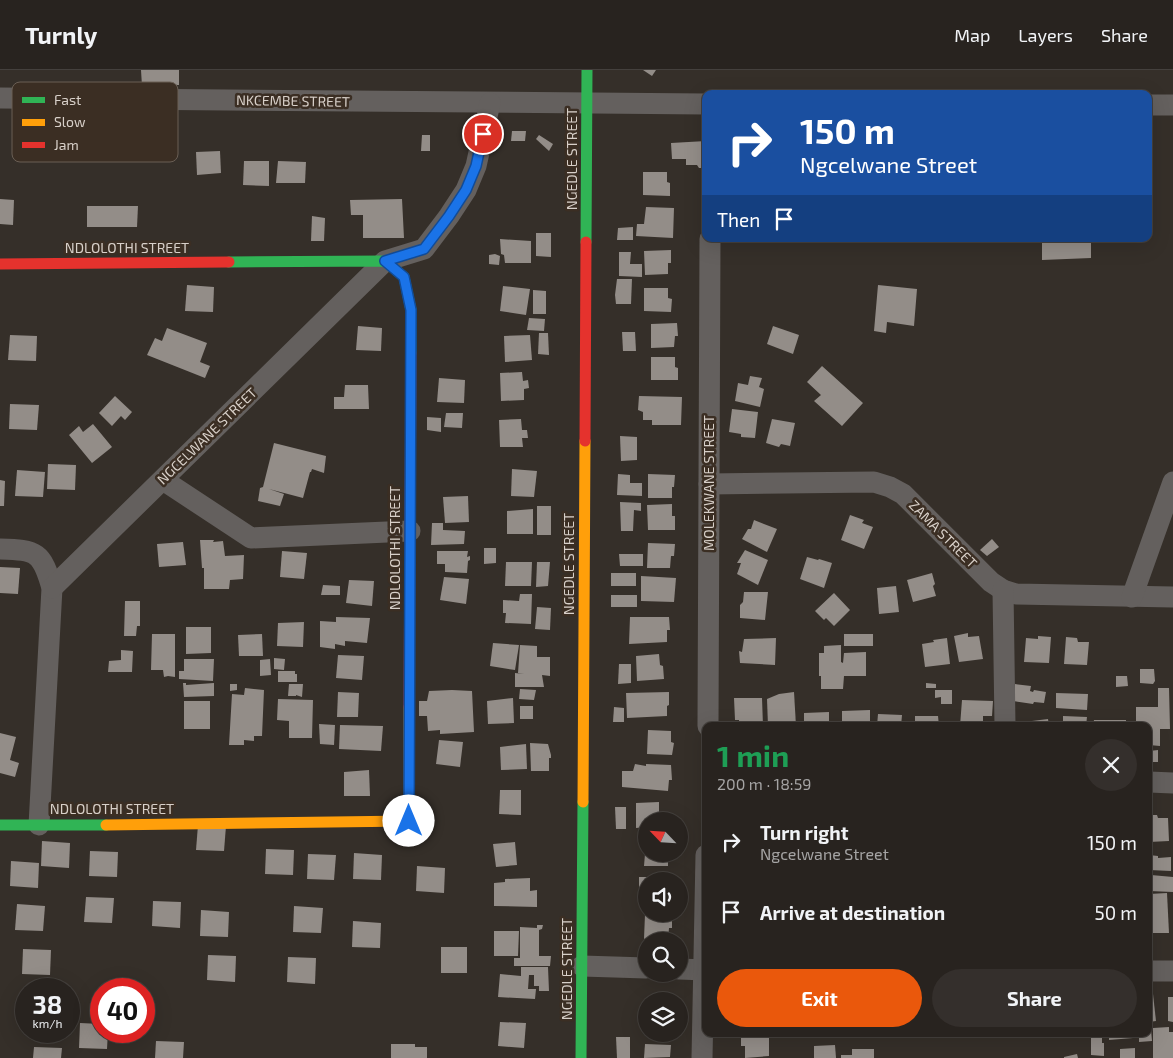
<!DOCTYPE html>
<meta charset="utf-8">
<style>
body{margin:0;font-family:"Exo 2",sans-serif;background:#342f2c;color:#f1f3f6;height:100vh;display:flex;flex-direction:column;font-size:19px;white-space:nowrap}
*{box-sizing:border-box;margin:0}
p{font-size:16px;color:#a5a4a4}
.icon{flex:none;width:28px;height:28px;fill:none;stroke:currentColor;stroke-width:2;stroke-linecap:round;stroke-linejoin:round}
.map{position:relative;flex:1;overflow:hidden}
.details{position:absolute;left:702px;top:652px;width:450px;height:315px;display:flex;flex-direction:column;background:#28231f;border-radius:10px;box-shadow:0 5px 20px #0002,0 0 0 1px #44403d}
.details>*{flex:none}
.top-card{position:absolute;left:702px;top:20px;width:450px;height:152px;border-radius:10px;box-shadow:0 5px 20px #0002,0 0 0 1px #44403d;background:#1a4fa0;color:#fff;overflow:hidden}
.needle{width:32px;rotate:295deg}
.controls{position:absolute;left:638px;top:742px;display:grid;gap:10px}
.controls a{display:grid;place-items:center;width:50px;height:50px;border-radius:50%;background:#28231f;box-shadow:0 5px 20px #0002,0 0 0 1px #44403d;font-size:25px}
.speed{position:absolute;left:15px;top:908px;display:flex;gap:10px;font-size:25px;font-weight:700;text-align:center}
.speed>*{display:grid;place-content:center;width:65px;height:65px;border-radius:50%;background:#28231f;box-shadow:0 5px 20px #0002,0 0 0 1px #44403d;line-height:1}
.speed small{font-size:12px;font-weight:400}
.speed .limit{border:8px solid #d22;background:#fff;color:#111}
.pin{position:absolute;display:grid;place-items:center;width:42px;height:42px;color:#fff;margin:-21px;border:2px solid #fff;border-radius:50%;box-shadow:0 1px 5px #0007}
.me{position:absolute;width:55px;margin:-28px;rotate:0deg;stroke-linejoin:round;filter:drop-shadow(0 0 4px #0008)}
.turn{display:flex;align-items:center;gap:18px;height:105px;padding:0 15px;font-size:22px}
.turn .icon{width:65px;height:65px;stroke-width:2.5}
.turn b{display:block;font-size:35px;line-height:42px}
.then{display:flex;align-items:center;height:48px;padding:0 15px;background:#0003;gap:10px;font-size:19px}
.round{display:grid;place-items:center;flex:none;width:52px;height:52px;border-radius:26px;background:#342f2c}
.headline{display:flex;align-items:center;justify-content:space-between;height:85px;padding:0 15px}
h1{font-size:30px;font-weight:700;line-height:38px;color:#1e9e55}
.action{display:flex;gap:10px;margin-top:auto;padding:10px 15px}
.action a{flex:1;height:58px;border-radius:30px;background:#ea580c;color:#fff;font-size:20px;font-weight:700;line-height:58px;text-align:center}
.action a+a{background:#342f2c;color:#f1f3f6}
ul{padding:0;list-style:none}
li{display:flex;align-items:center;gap:15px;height:70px;padding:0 15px}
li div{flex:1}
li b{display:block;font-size:19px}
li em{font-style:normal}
header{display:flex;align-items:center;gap:30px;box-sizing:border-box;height:70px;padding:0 25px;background:#28231f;border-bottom:1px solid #44403d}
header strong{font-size:24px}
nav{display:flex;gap:28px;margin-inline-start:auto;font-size:18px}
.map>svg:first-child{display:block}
.building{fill:#938d88}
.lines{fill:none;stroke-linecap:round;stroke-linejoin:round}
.street{stroke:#64605e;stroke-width:21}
.fast{stroke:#30b455;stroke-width:11}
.slow{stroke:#ff9f0a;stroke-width:11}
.jam{stroke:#e5322d;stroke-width:11}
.route-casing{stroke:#114b97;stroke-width:12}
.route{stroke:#1a73e8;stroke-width:9}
.labels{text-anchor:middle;stroke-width:5;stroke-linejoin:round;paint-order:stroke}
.street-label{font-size:14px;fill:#d8d0c9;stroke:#3b2e23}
.key{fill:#3b2e23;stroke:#6a5f55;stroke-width:1}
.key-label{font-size:14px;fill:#d8d0c9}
</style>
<header>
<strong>Turnly</strong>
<nav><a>Map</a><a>Layers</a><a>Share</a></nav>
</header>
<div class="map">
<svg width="1173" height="988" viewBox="0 0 1173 988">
<rect width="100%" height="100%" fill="#352f29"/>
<g class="building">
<path d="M141,0H179V15L142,16Z"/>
<path d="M643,0H656L652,6Z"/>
<path d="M512,61H526L525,71H511Z"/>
<path d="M422,65H430V81H421Z"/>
<path d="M539,65L553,74L549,81L536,69Z"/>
<path d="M706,71V98H699L697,95H686V89H672L671,73Z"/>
<path d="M220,81L221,103L197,105L196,82Z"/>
<path d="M244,91H269V116L243,115Z"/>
<path d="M278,91L306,92L305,113H276Z"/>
<path d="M643,102H667V112L670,113V126L643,125Z"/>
<path d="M0,129L14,130L13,155L0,154Z"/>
<path d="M402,129L404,168H363V145H351L350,130Z"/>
<path d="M87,136H138L137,157H87Z"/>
<path d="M646,137L674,138L673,168L636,166L637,154H644Z"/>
<path d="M312,146L325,148L324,171H311Z"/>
<path d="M633,157V170H617L618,158Z"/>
<path d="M536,163H551V187L536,186Z"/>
<path d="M500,169L531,171V193H505L504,185L501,184Z"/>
<path d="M1042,169H1091V188L1042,190Z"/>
<path d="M671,180V193H668V204L645,205L644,181Z"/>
<path d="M619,182H631L630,194H642V207L619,206Z"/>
<path d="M495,184L500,186L499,195L489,194V185Z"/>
<path d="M617,209H632L631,234H616L615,225Z"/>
<path d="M187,215L214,217L213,242L185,241Z"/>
<path d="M878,215L917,219L914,256L887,252L886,263L874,261Z"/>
<path d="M503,216L530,219L526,245L500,241Z"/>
<path d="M644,218H668V228L672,229L671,242L644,241Z"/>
<path d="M533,220L546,221V244H533Z"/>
<path d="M529,248L545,249L544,261L527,260Z"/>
<path d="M677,253L678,266H675L674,277L651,278V254Z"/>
<path d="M358,256L382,258L381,281L356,280Z"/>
<path d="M773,256L799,265L793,284L767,274Z"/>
<path d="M167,258L207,273L200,292L210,296L205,308L147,285L155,268L162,271Z"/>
<path d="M622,262H635L636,281H623Z"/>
<path d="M539,263H548L549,285L538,284Z"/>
<path d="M10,265L37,266L36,291L8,290Z"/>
<path d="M530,265L532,290L505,292L504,266Z"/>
<path d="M651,287H675V297L678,298V310H651Z"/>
<path d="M822,296L863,333L842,356L814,331L821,325L807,312Z"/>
<path d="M522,302L523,311L528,310L529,318L524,319V330L501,331L500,303Z"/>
<path d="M750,306L762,308L759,317L764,319L760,337L735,331L738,313L748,315Z"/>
<path d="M439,308L465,310L464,333L437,332Z"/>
<path d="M345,315H368L369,339H334V327H344Z"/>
<path d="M115,326L132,342L125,350L121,346L112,356L99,343Z"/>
<path d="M639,326L682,327L681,355H652V350H643V342L638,340Z"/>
<path d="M10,334L39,335L37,360L9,359Z"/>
<path d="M732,339L758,342L755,368L741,367V364L729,362Z"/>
<path d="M446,343H463L462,358L444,357Z"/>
<path d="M427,347L441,348V362L427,360Z"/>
<path d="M521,349L522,360H527L528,368H522L523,377H500L499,350Z"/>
<path d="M772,349L795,353L790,376L781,374L779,377L766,373Z"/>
<path d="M93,354L112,377L92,393L69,365L79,356L83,362Z"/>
<path d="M620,366L637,367V390L621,391Z"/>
<path d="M274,373L326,386L324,403L312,399L311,402H310L303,428L269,419L284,424L280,436L258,431L260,418L263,417Z"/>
<path d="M48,394L76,395L75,420L47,419Z"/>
<path d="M512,399L537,401L534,427L511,426Z"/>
<path d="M17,400L45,402L43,427L15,426Z"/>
<path d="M618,404L630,405V413H642V426L617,425Z"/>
<path d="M648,404L675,405L674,417H672V428H648Z"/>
<path d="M0,410L5,411L4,436H0Z"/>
<path d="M468,426L469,452L445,453L443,427Z"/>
<path d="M620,432L641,433V441L634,440L633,461H621Z"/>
<path d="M672,434V446H675V460H648L647,435Z"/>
<rect x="537" y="436" width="14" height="29"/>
<path d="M533,439V464H507V441Z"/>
<path d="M850,445L864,450L862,453L873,457L864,479L841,470Z"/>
<path d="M754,450L777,459L767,482L742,469L748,459H751Z"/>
<path d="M432,453H443V460L465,461L464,474L431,475Z"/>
<path d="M992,469L999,477L987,486L980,480Z"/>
<path d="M200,470H214L213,472L223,471L225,486L244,485L243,509L230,510L229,519H204V498H202Z"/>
<path d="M183,472L186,495L159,497L157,474Z"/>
<path d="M648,473L675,474L674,486H671L670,498H647Z"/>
<path d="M484,478H496V493L484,494Z"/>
<path d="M745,480L768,490L758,515L737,504L741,493H737Z"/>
<path d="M282,481L307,483L304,509L280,507Z"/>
<path d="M437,481H468L467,487L470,486V490L468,491L467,503L445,502V494H437Z"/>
<path d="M619,484H643V496H620Z"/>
<path d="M807,487L818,490L819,489L832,493L824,518L800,509Z"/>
<path d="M506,492H532L531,516H505Z"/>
<path d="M537,492H550L548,516L536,517Z"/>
<path d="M0,497L20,498L18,524L0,523Z"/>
<rect x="611" y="503" width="25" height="13"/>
<path d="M932,503L935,514L933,516L936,526L913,532L907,510Z"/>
<path d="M641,506L676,508L674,532L641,531Z"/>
<path d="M444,507L469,509L466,534L440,530Z"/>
<path d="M349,510L374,511L372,536L346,533Z"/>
<path d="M323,515L340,516V525H321Z"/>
<path d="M896,516L899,542L879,544L877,518Z"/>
<path d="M744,522H768L765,550L740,548V535L743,532Z"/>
<path d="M834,523L850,540L834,556L826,548L824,550L815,541Z"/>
<path d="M520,524H532L531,554L505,553L506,543H503V530L519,531Z"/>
<rect x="611" y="525" width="26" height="12"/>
<path d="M125,531H140V556H137L136,566H124Z"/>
<path d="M537,537L551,538L550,560L535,559Z"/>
<path d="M336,547L370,548L367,573L345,571V576L335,574V579L320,577V551L336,552Z"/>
<path d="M630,547H669L670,560H667V572L629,574Z"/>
<path d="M304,552L303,577L277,576L278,553Z"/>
<path d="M186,557H211V583L186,584Z"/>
<path d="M968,563V567L979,566L983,589L959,592L954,566Z"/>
<path d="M152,564H175V607L168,606L164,607L163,600H151Z"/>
<path d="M262,564L263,586H239L238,565Z"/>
<rect x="844" y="564" width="29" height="12"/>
<path d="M1038,566L1051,567L1049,593L1024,592L1026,568L1038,569Z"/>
<path d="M1066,567L1077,568L1078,572H1089L1087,595L1064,594Z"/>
<path d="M776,568L775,595L740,593L739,581L742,582L744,569Z"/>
<path d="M947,568L950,594L925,597L922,574L934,572L933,570Z"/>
<path d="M493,573L519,575L515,600L490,596Z"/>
<path d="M520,575L537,576V587H550V606L542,605L544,617H515V603L524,604L518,603Z"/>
<path d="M841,575V592L843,593L844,583L866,582V606H844L843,619H821V606H819V583H824V576Z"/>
<path d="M121,580L133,581L132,602H108L109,591L121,590Z"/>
<path d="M659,584L660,595L663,596L664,609L637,611L636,586Z"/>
<path d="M338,585L364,586L362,610L336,608Z"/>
<path d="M274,588L285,589L284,600L274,599Z"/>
<path d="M184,589H214L213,611L179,609V601H184Z"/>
<path d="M270,589L271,605L260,606V590Z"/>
<path d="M619,594H631V613L618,614Z"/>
<path d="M1140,599H1154L1155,611L1153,614L1140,613Z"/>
<path d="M278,601H295V604H297V612H278Z"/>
<path d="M1116,606H1127L1128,616L1116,617Z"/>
<path d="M183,613H186V615L214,613V626L184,627Z"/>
<path d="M926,613L936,614V618H926Z"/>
<path d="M230,614H237V620L230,621Z"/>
<path d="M289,614H303L302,627L296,625V626H288Z"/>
<path d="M1015,614L1031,616L1030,621L1033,622L1034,620L1046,622L1044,633L1034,632L1033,634L1013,631Z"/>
<path d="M245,618L264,620L262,666H254V671L244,670V675H229L232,624L244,625Z"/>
<path d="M1158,618H1169L1170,659H1160V676L1149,675V656H1136V637H1158Z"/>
<path d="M520,619L536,620L534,630L519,629Z"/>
<path d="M452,620L472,621L474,662L440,664V660L428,661L427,646H419V631H427L429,621Z"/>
<path d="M935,620H952V634H941V627L935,628Z"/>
<path d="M338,622L359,623L358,647H337Z"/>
<path d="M669,622V635L667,636V646L627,648L626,623Z"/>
<path d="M794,622L796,656H768L767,629L779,624Z"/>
<path d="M1056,623L1088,624L1087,640L1056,638Z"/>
<path d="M513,628L514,653L488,654L487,631Z"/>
<path d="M734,628H762L763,656H739V650H735Z"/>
<path d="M278,629L313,630L312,668H289V651L277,650Z"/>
<path d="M962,630L993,631L992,646H983V656H960Z"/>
<rect x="184" y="631" width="26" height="28"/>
<rect x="520" y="636" width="13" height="13"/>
<path d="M614,637L624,638V652H613Z"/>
<path d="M870,640V656H842V641Z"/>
<path d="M829,642V656H804V643Z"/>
<path d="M878,644L902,645L901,656H877Z"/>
<path d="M915,646H938L939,656H915Z"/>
<path d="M1063,646L1087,647L1086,656H1063Z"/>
<path d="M1048,649L1049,656H1024V652Z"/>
<path d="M1094,650H1126V656H1093Z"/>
<path d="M319,654L335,655L334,675L320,674Z"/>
<path d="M340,655L383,656L381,681L339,679Z"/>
<path d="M648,660L671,661V672L674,673L672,685L647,684Z"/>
<path d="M0,663L16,667L10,690L19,693L15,707L0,703Z"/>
<path d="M439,670L463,672L460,697L436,694Z"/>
<path d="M530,673L548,674L551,685V688H549V701H531Z"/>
<path d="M526,674L527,699L501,700L500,677Z"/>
<path d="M1158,680V692H1149V681Z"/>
<path d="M635,694L646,696V694L671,695L672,710H669L668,721L622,717V701H633Z"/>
<path d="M369,700L370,726H344V702Z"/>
<path d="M500,720H521V745L499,744Z"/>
<path d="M659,732V743H663V751H646V757L636,758V733Z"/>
<path d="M615,737H626V759H616Z"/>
<path d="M1149,745H1157L1158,748H1168L1169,771L1149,772Z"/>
<path d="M198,755L226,756L224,781L196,780Z"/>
<path d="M42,771L70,773L69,798L41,796Z"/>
<path d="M515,772L517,795L496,797L493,774Z"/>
<path d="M266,779L294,780L293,805L265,804Z"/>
<path d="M90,781L118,782L117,807L89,806Z"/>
<path d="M354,783L382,785L381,810L353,809Z"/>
<path d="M308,784L336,785L334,810L307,809Z"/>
<path d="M645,784H668V796H644Z"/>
<path d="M1149,785L1158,786V788L1171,787V801L1149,800Z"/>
<path d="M11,791L39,793L38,818L10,816Z"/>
<path d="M417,796L445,798L444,823L416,821Z"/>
<path d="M1151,805L1173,807V822L1149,821V807Z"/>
<path d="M639,807H661V811H646V833L639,834Z"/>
<path d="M530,808V821L537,820V837L494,836V813L505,812V809Z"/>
<path d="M1167,823L1169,863H1149V824Z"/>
<path d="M86,827L114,828L112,853L84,852Z"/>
<path d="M153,831L181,832L180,858L152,856Z"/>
<path d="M17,834L45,836L43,861L15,860Z"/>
<path d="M294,836L323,838L321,863L293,862Z"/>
<path d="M201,840L229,842L228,867L200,866Z"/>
<path d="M645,844L672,845V858H669L668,870L644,869Z"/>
<path d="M353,851L381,853L380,878L352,877Z"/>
<path d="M537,855H543L542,859L539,860V886H551L550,896H514V888H520V857L537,858Z"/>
<path d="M494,861H519L518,886H494Z"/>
<rect x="441" y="877" width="26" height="26"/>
<path d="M23,879L51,880L50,905L22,904Z"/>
<path d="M208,885L236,886L235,912L207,910Z"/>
<path d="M288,887L316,888L315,914L287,912Z"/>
<path d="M521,897H548L549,921H539V916H534V905H529L528,919H536L535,929L498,927L500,904L521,906Z"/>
<path d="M1149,924H1153L1156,951L1149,952Z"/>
<path d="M1168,927H1173V952L1168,951Z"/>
<path d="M23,931H26V957L22,956Z"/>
<path d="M500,952L526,953L524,978L498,976Z"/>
<path d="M80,953L101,954V961H108L107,979L79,978Z"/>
<path d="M1169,957V962H1173V988H1153V958Z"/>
<path d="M1149,959H1151L1152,971L1139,972V964H1149Z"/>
<path d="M741,964H769V986L745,988V976H741Z"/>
<path d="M813,964H837V966L813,967Z"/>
<rect x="847" y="964" width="24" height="2"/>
<rect x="921" y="964" width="24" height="3"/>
<path d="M962,964H985L984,966H962Z"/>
<path d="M1021,964H1046V967L1021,966Z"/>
<path d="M1091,964H1102V973H1104V986L1091,985Z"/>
<path d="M1109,964H1132L1133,968L1109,970Z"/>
<path d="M616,967H630V988H617Z"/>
<path d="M156,971L184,972L183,988H155Z"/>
<path d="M391,974H415V977H427V988H391Z"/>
<path d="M645,974L671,975L670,987L644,988Z"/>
<path d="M835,975L836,988H814V976Z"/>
<path d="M34,977L62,978L61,988H33Z"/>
<path d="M1135,978V988H1120V979Z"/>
<path d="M852,979H874V988H841V985H852Z"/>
<path d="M1077,984L1078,988H1064V987Z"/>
</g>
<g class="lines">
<g class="street">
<path d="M0,28L706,34"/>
<path d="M1149,35H1173"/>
<path d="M163,410L251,468L410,461"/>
<path d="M709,414L874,412L890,417L903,424L991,512L1003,520L1016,524L1173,527"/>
<path d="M0,479C37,480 42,482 52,518L39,755"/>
<path d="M52,518L385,191L424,179L449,146L466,120L476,96L490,33"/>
<path d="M1003,520L1005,656"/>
<path d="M1132,527L1173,412"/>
<path d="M708,656L710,169"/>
<path d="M1149,712L1173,713"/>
<path d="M582,896L646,898"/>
<path d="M679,899L706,900"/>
<path d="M1149,901H1173"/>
<path d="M702,988L706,785"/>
</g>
<g class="fast">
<path d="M586,172L587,0"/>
<path d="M229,192L385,191L404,207L411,240V283"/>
<path d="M0,755H106"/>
<path d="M581,988L583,732"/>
</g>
<g class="slow">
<path d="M583,732L585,371"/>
<path d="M106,755L409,751V637"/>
</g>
<g class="jam">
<path d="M0,194L229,192"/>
<path d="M585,371L586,172"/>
<path d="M409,637L411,283"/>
</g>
</g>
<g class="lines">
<defs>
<path id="route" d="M409,751L411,240L404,207L385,191L424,179L449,146L466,120L476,96L483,64"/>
</defs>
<use href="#route" class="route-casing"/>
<use href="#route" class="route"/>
</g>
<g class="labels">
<g class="street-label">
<text transform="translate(293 31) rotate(1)" y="5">NKCEMBE STREET</text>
<text transform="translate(572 89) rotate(-90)" y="5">NGEDLE STREET</text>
<text x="127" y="183">NDLOLOTHI STREET</text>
<text transform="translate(207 366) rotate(-44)" y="5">NGCELWANE STREET</text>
<text transform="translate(709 413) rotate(-90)" y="5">MOLEKWANE STREET</text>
<text transform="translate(943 464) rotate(45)" y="5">ZAMA STREET</text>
<text transform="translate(395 478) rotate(-90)" y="5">NDLOLOTHI STREET</text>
<text transform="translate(569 494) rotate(-90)" y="5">NGEDLE STREET</text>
<text x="112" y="744">NDLOLOTHI STREET</text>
<text transform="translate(567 899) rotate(-90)" y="5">NGEDLE STREET</text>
</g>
</g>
<rect x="12" y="12" width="166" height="80" rx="8" class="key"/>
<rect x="22" y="27" width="23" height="6" fill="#30b455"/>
<rect x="22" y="49" width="23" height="7" fill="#ff9f0a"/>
<rect x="22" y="72" width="23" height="6" fill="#e5322d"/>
<g class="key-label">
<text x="54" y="35">Fast</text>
<text x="54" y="57">Slow</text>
<text x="54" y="80">Jam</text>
</g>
</svg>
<div class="controls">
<a><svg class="needle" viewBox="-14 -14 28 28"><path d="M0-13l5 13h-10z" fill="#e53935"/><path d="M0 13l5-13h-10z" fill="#a5a4a4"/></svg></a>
<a><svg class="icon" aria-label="sound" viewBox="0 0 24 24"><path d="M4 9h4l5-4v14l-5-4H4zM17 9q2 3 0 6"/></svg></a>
<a><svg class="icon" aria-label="search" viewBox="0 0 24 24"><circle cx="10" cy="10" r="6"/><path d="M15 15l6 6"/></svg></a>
<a><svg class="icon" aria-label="layers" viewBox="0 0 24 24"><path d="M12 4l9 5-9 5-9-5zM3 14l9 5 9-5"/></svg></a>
</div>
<div class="speed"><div>38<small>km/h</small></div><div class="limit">40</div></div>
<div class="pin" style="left:483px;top:64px;background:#d93025"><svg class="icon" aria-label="arrive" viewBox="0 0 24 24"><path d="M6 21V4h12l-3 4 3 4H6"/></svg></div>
<svg class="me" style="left:409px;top:751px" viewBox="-20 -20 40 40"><circle r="19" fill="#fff"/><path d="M0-13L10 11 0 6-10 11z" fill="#1a73e8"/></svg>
<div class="top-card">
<div class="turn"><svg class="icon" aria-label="right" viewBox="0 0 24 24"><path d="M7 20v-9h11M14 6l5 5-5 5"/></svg><div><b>150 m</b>Ngcelwane Street</div></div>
<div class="then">Then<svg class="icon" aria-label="arrive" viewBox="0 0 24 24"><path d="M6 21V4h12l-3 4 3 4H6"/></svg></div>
</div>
<section class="details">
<div class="headline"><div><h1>1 min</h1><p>200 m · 18:59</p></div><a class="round"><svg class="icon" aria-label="close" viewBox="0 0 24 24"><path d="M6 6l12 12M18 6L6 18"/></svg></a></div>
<ul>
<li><svg class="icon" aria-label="right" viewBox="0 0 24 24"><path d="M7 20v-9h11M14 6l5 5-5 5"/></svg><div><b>Turn right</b><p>Ngcelwane Street</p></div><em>150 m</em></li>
<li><svg class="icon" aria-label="arrive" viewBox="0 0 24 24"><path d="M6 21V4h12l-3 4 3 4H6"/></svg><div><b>Arrive at destination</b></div><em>50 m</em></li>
</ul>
<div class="action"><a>Exit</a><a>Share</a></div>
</section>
</div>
